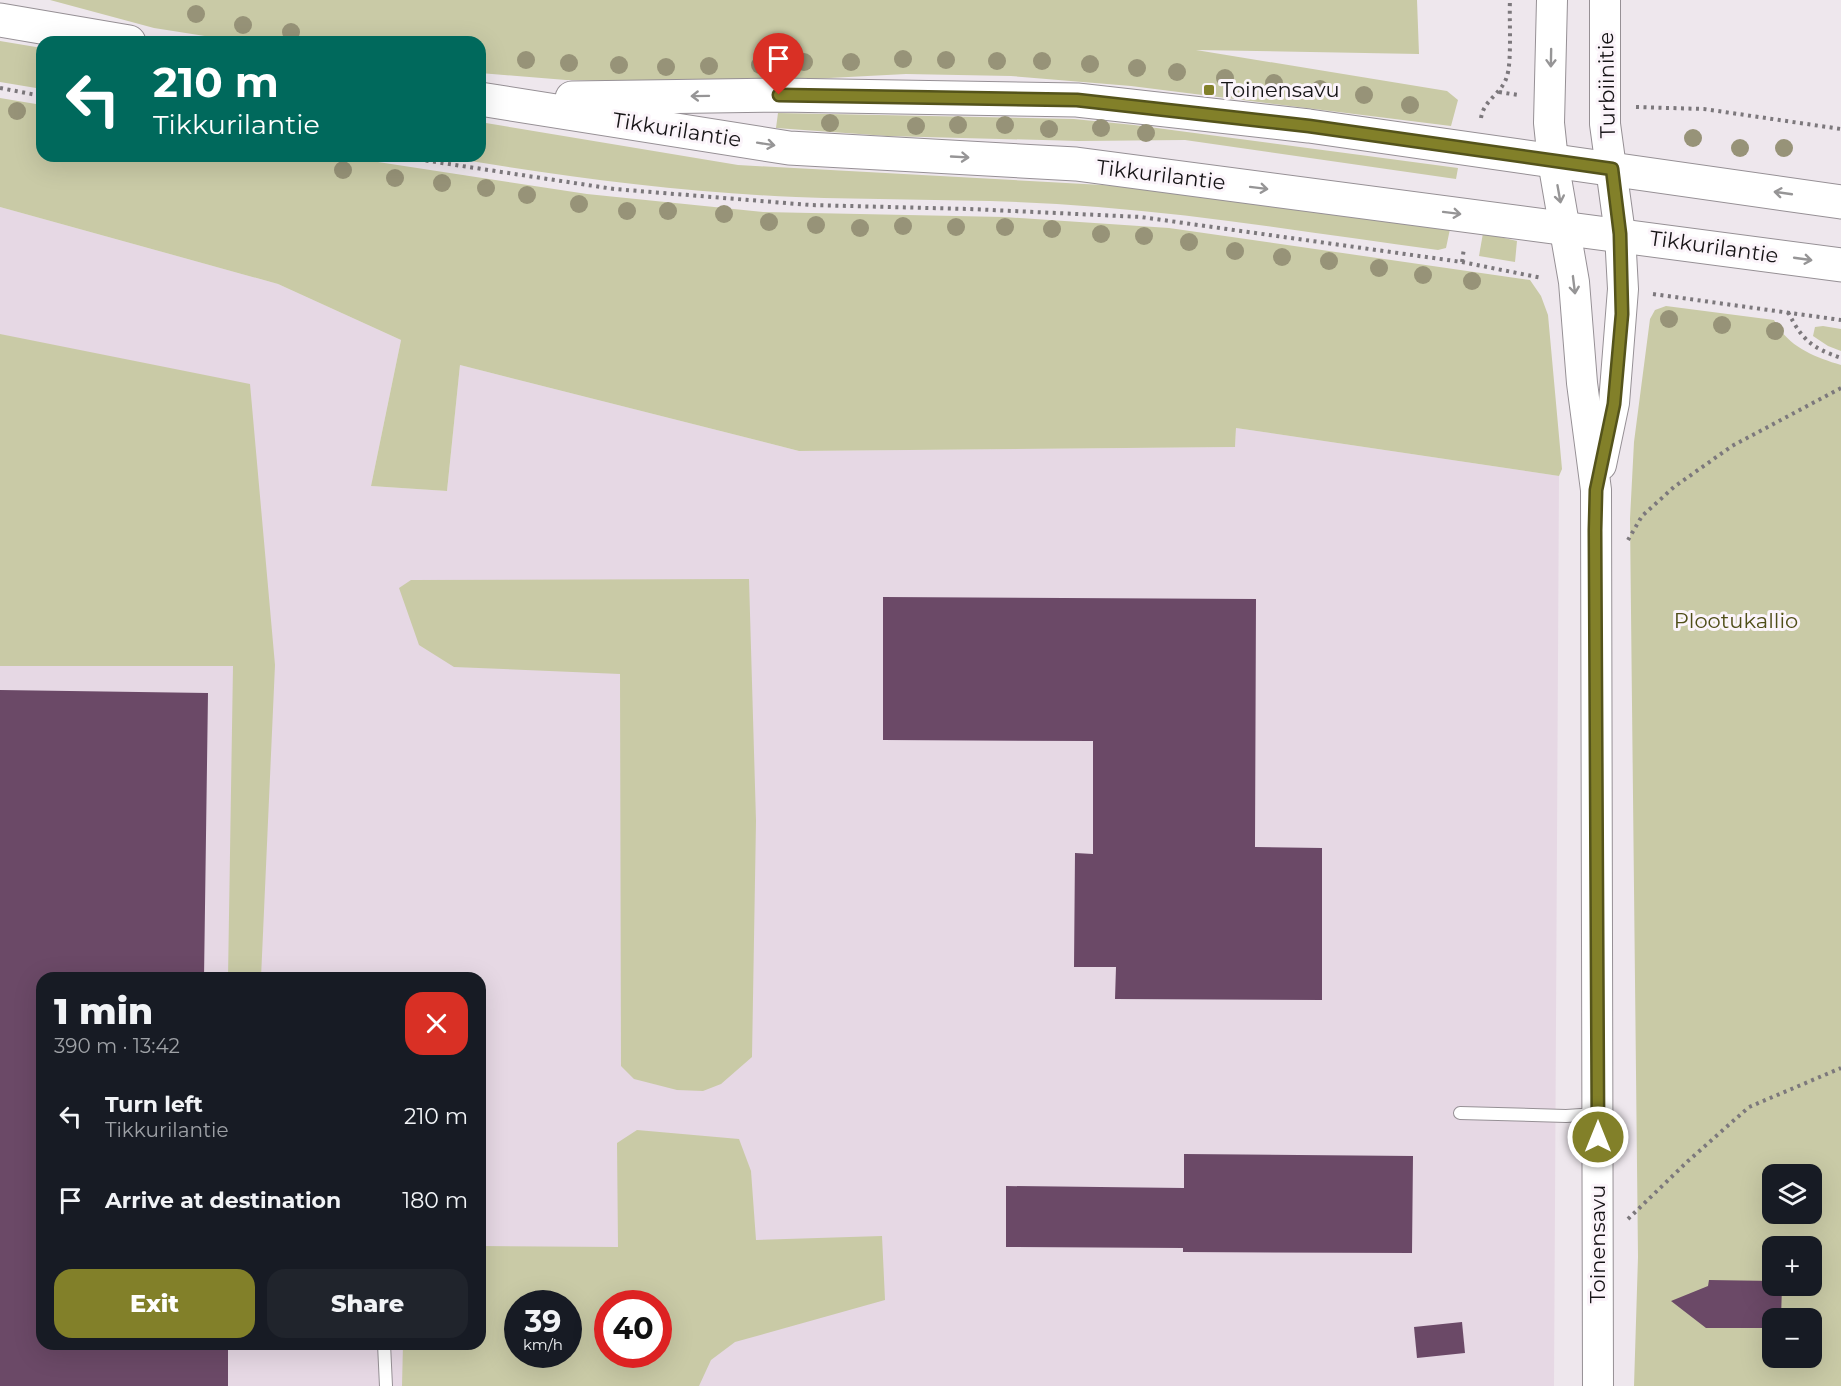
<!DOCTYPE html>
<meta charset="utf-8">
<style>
body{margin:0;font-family:Montserrat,sans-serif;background:#20242c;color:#f1f3f6;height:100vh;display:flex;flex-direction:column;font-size:22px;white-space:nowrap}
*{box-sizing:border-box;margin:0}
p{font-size:20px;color:#9ea1a6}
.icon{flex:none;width:33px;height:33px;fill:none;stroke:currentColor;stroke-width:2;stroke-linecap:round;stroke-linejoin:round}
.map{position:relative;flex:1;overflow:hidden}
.drawer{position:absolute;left:36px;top:972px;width:450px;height:378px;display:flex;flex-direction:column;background:#171b24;border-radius:18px;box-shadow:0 6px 24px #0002}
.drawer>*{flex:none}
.banner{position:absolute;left:36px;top:36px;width:450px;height:126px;border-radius:18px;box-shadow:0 6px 24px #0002;background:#00695c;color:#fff;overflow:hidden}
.controls{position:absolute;left:1762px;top:1164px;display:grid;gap:12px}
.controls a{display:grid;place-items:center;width:60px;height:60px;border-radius:12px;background:#171b24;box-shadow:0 6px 24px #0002;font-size:30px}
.speed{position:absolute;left:504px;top:1290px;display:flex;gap:12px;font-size:30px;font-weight:700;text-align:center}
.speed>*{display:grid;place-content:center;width:78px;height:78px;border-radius:50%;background:#171b24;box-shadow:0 6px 24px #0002;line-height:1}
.speed small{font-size:15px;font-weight:400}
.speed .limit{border:9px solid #d22;background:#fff;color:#111}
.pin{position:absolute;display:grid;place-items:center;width:51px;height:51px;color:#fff;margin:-62px -26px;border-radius:50% 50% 50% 0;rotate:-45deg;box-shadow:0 0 6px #0007}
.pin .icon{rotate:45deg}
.me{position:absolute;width:66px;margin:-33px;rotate:0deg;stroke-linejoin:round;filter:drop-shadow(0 0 4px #0008)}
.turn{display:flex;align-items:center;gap:21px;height:126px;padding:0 18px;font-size:27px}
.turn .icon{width:78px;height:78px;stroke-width:2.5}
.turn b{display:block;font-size:42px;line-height:51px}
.round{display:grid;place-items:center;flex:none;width:63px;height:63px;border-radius:18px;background:#20242c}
.head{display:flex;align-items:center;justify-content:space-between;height:102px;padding:0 18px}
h1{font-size:36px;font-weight:800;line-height:45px}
.primary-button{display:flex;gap:12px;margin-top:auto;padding:12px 18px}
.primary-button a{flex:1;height:69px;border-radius:18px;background:#828029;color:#fff;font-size:24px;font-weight:800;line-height:69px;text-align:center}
.primary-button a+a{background:#20242c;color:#f1f3f6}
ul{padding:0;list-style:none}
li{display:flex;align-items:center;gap:18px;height:84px;padding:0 18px}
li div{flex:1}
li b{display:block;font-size:22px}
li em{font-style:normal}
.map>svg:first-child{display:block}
.built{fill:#e6d8e4;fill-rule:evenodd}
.green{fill:#c9caa6;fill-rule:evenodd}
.building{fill:#6b4967}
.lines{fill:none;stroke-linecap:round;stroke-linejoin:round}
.service-casing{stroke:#969095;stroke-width:14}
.tertiary-casing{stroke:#969095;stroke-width:32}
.primary-casing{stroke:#969095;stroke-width:35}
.path{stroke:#7c787c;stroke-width:4;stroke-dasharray:3 4.5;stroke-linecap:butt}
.service{stroke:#fff;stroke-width:12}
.tertiary{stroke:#fff;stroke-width:30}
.primary{stroke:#fff;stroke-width:33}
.tree{fill:#979378}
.oneway{stroke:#969596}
.route-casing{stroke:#54531b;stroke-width:15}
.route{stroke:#828029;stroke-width:10}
.poi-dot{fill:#828029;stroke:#fbf4fa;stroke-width:2}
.labels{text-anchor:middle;stroke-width:6;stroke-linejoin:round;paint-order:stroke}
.street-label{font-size:21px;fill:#161416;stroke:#fbf4fa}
.poi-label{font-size:21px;fill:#161416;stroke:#fbf4fa;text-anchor:start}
.park-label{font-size:21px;fill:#4f4e18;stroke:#fbf4fa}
</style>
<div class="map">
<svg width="1841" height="1386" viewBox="0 0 1841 1386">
<rect width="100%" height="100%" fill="#eee7ed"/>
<path class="built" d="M0,207L278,284L401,340L371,486L447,491L460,365L799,451L1235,447L1236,428L1559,476L1554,1386H0ZM42,978H480V1344H42ZM518,1304H568V1354H518ZM608,1304H658V1354H608Z"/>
<g class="green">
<path d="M50,0H1417L1419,54L1196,50L1447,91L1458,100L1451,126L1131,86L1011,76L906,74L735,83L566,80L480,73V42H243L154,28Z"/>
<path d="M0,41L42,48V89L0,82Z"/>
<path d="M0,98L42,105V156H339L587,194L763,212L1004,217L1169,228L1530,280L1541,296L1548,315L1562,469L1559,476L1236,428L1235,447L799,451L460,365L447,491L371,486L401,340L278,284L0,207Z"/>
<path d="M778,113L1074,119L1134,125L1458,168L1456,179L1185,140L1079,141L887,136L776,128Z"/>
<path d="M480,122L738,165L1157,188L1450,229L1446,248L1438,250C1325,235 1212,216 1098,207C997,198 897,201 796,197C677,192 558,176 441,156H480Z"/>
<path d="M1483,233L1517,241L1515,262L1479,256Z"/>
<path d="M1666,306L1774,320C1788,347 1814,357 1841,365V1386H1634L1638,1257L1630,519L1634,442L1650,319L1655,310ZM1773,1174H1812V1214H1773ZM1773,1246H1812V1286H1773ZM1773,1318H1812V1358H1773Z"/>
<path d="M1823,326L1841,329V351L1828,346L1813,336L1815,327Z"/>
<path d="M0,334L250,384L275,665L261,978H228L233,666H0Z"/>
<path d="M749,579L756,821L752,1057L721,1084L703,1091L677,1090L634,1079L621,1066L620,674L454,667L419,645L399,588L411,580Z"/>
<path d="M637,1130L739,1139L751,1171L756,1240L882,1236L885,1300L735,1342L711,1360L699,1386H402L403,1344H480V1246L618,1247L617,1143ZM518,1304H568V1354H518ZM608,1304H658V1354H608Z"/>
</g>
<g class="building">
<path d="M883,597L1256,599L1255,847L1322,848V1000L1115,999L1116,967H1074L1075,853L1093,854V741L883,740Z"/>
<path d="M0,690L208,693L204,978H42V1344H228V1386H0Z"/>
<path d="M1184,1154L1413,1156L1412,1253L1183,1252V1248L1006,1247V1186L1184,1188Z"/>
<path d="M1709,1280L1773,1281V1286H1782L1781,1318H1773V1328H1706L1671,1301L1708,1286Z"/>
<path d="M1462,1322L1465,1353L1417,1358L1414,1327Z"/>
</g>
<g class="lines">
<defs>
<g id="service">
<path d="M1460,1113L1566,1116L1597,1114"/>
<path d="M384,1344L386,1386"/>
</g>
<g id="tertiary">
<path d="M1552,0L1549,123L1553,161L1574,282L1582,383L1596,490L1598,1386"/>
<path d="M1601,465L1614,403L1623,289L1620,234L1605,124V0"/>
</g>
<g id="primary">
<path d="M0,20L129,42"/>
<path d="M572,98L779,95L1077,100L1309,126L1841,202"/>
<path d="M480,99L789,148L1076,164L1841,265"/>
</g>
</defs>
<use href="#service" class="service-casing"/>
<use href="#tertiary" class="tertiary-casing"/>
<use href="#primary" class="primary-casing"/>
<g class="path">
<path d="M0,88L42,96"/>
<path d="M1499,92L1518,95"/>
<path d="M1636,107L1704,109L1841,129"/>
<path d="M1481,118C1484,99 1502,94 1507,76C1512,61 1509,18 1510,0"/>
<path d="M396,156L614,189L810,205L970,209L1141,217L1462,262L1542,278"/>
<path d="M1462,262L1464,248"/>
<path d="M1653,294L1841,320"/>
<path d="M1788,312C1802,340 1812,348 1841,358"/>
<path d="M1628,540L1642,516L1674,487L1732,446L1841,388"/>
<path d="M1628,1219L1688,1161L1749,1107L1841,1068"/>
</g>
<use href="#service" class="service"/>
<use href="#tertiary" class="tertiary"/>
<use href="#primary" class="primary"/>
</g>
<g class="tree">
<circle cx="196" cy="14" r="9"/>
<circle cx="243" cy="25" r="9"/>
<circle cx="291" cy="32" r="9"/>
<circle cx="903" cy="59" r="9"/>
<circle cx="526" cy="60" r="9"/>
<circle cx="946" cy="60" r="9"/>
<circle cx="997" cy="61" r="9"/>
<circle cx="1042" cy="61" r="9"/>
<circle cx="804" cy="62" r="9"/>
<circle cx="851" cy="62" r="9"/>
<circle cx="569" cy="63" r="9"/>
<circle cx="1090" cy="64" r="9"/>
<circle cx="619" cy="65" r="9"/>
<circle cx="760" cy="65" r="9"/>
<circle cx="709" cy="66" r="9"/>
<circle cx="666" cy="67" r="9"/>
<circle cx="1137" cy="68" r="9"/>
<circle cx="1177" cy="72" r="9"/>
<circle cx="1225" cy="78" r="9"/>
<circle cx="1274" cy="83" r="9"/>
<circle cx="1320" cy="89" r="9"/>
<circle cx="1364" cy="95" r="9"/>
<circle cx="1410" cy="105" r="9"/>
<circle cx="17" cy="111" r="9"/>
<circle cx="830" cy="123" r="9"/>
<circle cx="958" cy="125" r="9"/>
<circle cx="1005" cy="125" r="9"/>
<circle cx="916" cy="126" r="9"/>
<circle cx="1101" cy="128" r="9"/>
<circle cx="1049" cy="129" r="9"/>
<circle cx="1146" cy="133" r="9"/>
<circle cx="1693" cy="138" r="9"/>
<circle cx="1740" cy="148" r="9"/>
<circle cx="1784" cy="148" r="9"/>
<circle cx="343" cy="170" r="9"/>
<circle cx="395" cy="178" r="9"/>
<circle cx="442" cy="183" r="9"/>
<circle cx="486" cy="188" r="9"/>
<circle cx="527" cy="195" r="9"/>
<circle cx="579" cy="204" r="9"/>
<circle cx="627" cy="211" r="9"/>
<circle cx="668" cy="211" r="9"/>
<circle cx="724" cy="214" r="9"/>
<circle cx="769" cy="222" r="9"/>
<circle cx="816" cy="225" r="9"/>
<circle cx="903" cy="226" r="9"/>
<circle cx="956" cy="227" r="9"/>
<circle cx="1005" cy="227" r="9"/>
<circle cx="860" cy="228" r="9"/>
<circle cx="1052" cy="229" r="9"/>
<circle cx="1101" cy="234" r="9"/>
<circle cx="1144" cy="236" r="9"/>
<circle cx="1189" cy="242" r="9"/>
<circle cx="1235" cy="251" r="9"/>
<circle cx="1282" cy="257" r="9"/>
<circle cx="1329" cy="261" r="9"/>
<circle cx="1379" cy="268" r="9"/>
<circle cx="1423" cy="275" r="9"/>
<circle cx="1472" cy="281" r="9"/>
<circle cx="1669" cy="319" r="9"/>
<circle cx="1722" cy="325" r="9"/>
<circle cx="1775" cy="331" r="9"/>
</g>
<defs><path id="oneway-shaft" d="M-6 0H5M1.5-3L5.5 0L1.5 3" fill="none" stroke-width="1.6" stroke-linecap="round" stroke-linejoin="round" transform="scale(1.5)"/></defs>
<g class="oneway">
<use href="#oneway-shaft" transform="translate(1551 58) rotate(91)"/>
<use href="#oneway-shaft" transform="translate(700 96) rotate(179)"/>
<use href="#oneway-shaft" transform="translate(766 144) rotate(9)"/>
<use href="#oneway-shaft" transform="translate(960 157) rotate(3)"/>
<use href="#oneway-shaft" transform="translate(1259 188) rotate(7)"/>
<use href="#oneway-shaft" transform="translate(1783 193) rotate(-172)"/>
<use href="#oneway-shaft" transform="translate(1559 194) rotate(80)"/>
<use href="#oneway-shaft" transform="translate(1452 213) rotate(7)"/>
<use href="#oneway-shaft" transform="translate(1803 259) rotate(8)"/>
<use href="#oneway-shaft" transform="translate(1574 285) rotate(83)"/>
</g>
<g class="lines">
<defs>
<path id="route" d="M779,95L1077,100L1309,126L1612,169L1620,234L1622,314L1614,404L1596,490L1595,530L1598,1137"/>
</defs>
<use href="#route" class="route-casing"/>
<use href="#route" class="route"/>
</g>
<rect class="poi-dot" x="1203" y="84" width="12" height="12" rx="3"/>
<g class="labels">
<g class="street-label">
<text transform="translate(1607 85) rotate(-91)" y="7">Turbiinitie</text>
<text transform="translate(677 130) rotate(9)" y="7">Tikkurilantie</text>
<text transform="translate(1161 175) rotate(7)" y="7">Tikkurilantie</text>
<text transform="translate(1714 247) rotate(8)" y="7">Tikkurilantie</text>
<text transform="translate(1598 1244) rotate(-90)" y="7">Toinensavu</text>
</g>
<g class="poi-label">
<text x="1221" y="97">Toinensavu</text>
</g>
<g class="park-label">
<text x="1736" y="628">Plootukallio</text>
</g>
</g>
</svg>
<div class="controls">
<a><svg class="icon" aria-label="layers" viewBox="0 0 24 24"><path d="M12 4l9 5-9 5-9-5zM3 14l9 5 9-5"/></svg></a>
<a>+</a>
<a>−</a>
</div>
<div class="speed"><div>39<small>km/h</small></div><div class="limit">40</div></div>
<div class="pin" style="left:779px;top:95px;background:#d93025"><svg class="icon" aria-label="arrive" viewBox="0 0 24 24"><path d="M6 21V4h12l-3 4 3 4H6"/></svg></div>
<svg class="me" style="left:1598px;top:1137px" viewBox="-20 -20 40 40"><circle r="17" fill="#828029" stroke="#fff" stroke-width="3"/><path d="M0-11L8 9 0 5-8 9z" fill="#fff"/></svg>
<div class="banner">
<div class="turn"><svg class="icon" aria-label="left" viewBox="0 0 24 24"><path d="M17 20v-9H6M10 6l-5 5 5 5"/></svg><div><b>210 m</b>Tikkurilantie</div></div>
</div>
<section class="drawer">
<div class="head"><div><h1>1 min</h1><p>390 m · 13:42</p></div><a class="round" style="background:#d93025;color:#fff"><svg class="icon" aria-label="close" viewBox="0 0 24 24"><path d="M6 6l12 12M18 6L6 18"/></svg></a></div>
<ul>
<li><svg class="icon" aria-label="left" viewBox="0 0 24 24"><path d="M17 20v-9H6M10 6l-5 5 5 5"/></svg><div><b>Turn left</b><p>Tikkurilantie</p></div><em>210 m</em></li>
<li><svg class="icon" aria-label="arrive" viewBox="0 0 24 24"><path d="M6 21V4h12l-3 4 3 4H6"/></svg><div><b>Arrive at destination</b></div><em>180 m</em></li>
</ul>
<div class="primary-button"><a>Exit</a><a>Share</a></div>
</section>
</div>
